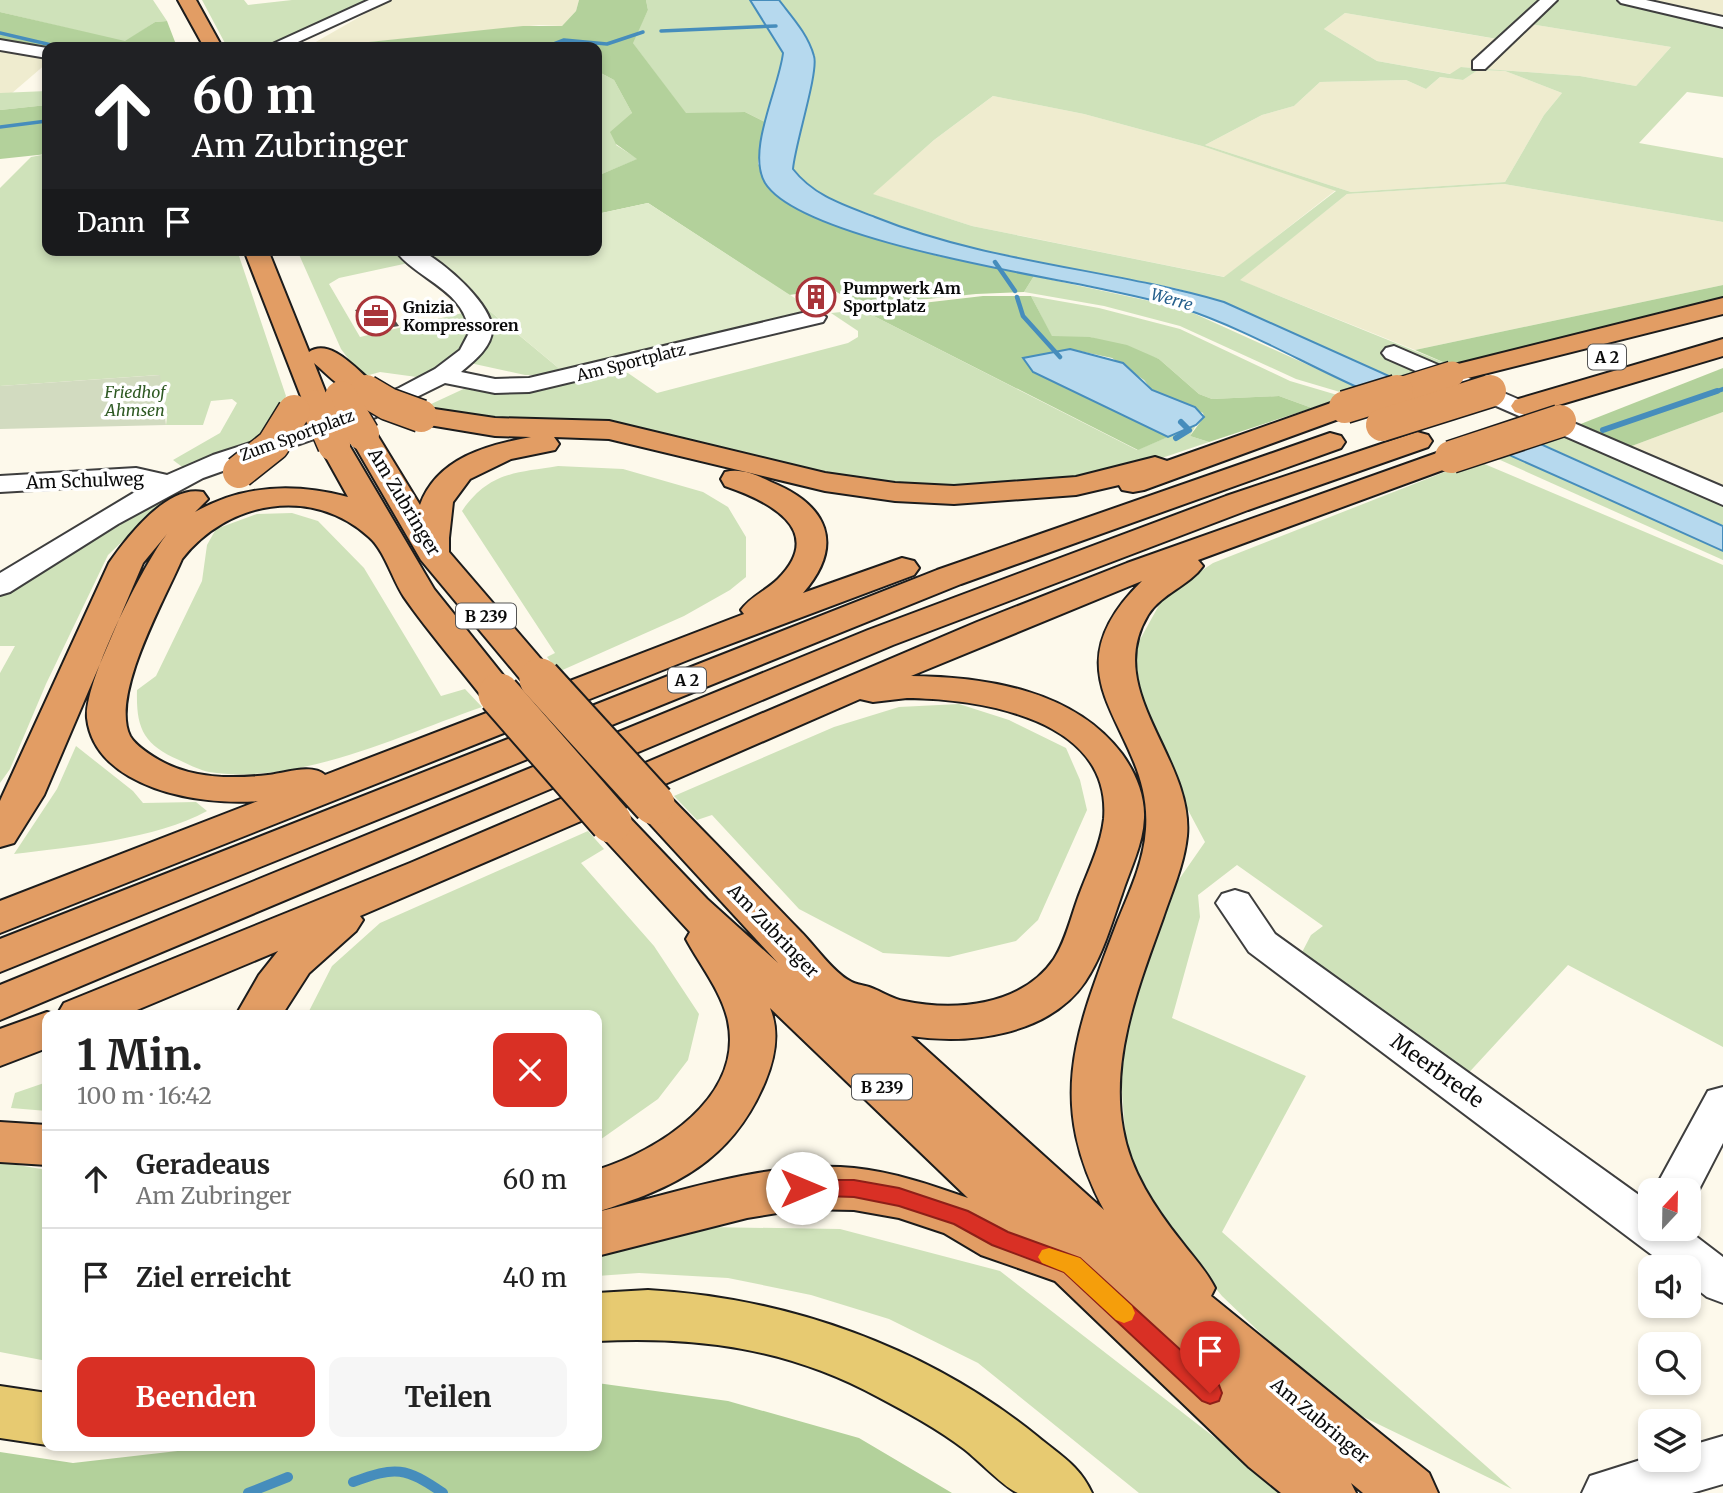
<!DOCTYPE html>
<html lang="de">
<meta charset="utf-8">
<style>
body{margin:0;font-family:Merriweather,serif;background:#f6f6f6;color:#222;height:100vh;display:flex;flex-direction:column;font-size:26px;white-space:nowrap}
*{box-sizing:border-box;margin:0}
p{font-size:23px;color:#767676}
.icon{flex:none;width:38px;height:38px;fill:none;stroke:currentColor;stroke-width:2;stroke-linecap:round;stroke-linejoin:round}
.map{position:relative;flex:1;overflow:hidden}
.side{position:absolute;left:42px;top:1010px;width:560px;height:441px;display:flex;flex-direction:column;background:#fff;border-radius:14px;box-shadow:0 4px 10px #0003}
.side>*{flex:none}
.hud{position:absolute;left:42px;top:42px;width:560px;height:214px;border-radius:14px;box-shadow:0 4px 10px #0003;background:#202124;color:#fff;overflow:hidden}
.needle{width:46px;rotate:22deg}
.controls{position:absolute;left:1638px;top:1178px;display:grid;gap:14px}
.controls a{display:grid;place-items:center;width:63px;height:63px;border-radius:14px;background:#fff;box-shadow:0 4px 10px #0003;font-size:35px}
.pin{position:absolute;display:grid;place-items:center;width:60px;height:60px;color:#fff;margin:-72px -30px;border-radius:50% 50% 50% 0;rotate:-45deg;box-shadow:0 0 7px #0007}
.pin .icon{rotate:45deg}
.me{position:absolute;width:77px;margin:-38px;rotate:90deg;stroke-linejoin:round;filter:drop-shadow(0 0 5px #0008)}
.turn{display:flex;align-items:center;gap:24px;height:147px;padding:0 35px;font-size:32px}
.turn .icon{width:91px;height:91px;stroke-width:2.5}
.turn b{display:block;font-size:49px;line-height:60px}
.then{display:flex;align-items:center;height:66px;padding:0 35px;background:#0003;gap:14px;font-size:26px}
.round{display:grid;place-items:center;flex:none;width:74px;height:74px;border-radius:14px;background:#f6f6f6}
.summary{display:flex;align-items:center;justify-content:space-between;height:119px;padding:0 35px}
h1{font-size:42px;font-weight:700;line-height:52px}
.action{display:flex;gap:14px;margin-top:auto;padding:14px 35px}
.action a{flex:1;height:80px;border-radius:14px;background:#d93025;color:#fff;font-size:28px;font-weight:700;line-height:80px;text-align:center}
.action a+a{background:#f6f6f6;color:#222}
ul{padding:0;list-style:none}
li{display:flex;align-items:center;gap:21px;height:98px;padding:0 35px;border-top:2px solid #e0e0e0}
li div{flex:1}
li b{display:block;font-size:26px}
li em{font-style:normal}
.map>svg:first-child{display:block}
.farmland{fill:#efeccf}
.green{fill:#cfe2ba;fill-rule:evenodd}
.forest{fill:#b3d19b}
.cemetery{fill:#d2dbc0}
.pitch{fill:#dfebca}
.water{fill:#b6d9ee;stroke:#468dbc;stroke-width:2}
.pier{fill:#fdf9eb}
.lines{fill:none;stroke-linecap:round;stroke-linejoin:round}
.stream-far3{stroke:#468dbc;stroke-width:3.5}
.stream-far2{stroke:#468dbc;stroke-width:4.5}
.stream-far1{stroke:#468dbc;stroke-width:6}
.stream{stroke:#468dbc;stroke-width:10}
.building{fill:#524c49}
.minor-casing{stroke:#3e3e3e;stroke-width:4}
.major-casing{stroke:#1c1c1c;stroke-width:4}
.highway-casing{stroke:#1c1c1c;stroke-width:4}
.minor{fill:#fff;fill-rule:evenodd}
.major{fill:#e7ca71;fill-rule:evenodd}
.highway{fill:#e29d64;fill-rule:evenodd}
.highway-bridge-far2-casing{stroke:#1c1c1c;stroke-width:28;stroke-linecap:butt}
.highway-bridge-far1-casing{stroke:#1c1c1c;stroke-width:35;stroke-linecap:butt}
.highway-bridge-casing{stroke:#1c1c1c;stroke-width:45;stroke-linecap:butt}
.highway-bridge-far2{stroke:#e29d64;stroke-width:25}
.highway-bridge-far1{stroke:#e29d64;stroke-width:32}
.highway-bridge{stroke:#e29d64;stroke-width:41}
.route{fill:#d93025;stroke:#8d1f18;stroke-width:2}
.slow{fill:#f59e0b}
.labels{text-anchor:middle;stroke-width:7;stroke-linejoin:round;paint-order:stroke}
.far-poi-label{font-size:16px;font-weight:bold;fill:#0b0b0b;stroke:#fff;text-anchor:start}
.far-water-label{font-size:16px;font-style:italic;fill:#255f8c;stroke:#fff}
.shield{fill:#fff;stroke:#545454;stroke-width:2}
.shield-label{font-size:16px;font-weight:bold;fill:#0b0b0b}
.far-street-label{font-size:16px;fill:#0b0b0b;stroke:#fff}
.far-park-label{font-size:16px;font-style:italic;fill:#2f5a24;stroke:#fff}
.street-label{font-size:18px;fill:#0b0b0b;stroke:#fff}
.near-street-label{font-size:21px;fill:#0b0b0b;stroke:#fff}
</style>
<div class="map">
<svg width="1723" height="1493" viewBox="0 0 1723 1493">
<rect width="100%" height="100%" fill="#fdf9eb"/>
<g class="farmland">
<path d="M389,0H579L576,11L562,26L539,25L321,47L314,43Z"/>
<path d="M1640,0H1723V18Z"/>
<path d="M1345,13L1508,41L1530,24L1671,47L1636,86L1580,76L1462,67L1451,74L1377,61L1324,29Z"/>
<path d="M0,48L47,57V63L12,93H0Z"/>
<path d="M1478,70L1505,71L1562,93L1544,115L1505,182L1351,192L1205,145L1262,115L1294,106L1320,82L1406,80L1426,89L1440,77L1463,80Z"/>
<path d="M993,96L1084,114L1202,146L1336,190L1225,277L972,226L872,194L934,140Z"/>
<path d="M1504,184L1723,222V285L1415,350L1239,280L1347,194Z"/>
<path d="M1723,412V493L1621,450Z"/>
</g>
<g class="green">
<path d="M0,0H153L167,21L155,22L125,42L0,12Z"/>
<path d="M202,0H244L248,5L292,0H372L343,15L276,41L269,47H227Z"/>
<path d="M646,0H750L783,53L780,76L765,122L745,112L686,114L632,42L648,10Z"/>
<path d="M779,0H1640L1723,18V97L1687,92L1639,143L1723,158V222L1504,184L1347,194L1240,280L1450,365L1398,381L1224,302L1175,288L968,249L910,231L836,202L806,185L793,169L795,145L805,110L804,33ZM1345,13L1509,41L1530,24L1671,47L1636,86L1580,76L1461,67L1450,74L1377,61L1324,29ZM1478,70L1505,71L1562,93L1544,115L1505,182L1351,192L1205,145L1262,115L1294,106L1320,82L1406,80L1426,89L1440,77L1463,80ZM993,96L1084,114L1202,146L1336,191L1224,277L972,226L873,194L934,140Z"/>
<path d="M597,71L614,80L632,113L616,145L638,159L597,176Z"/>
<path d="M47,91V105L0,110V93Z"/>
<path d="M47,154V250H237L286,396L266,437L185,469L173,460L220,433L237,403L232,399L211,401L203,425H166L167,417L159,375L0,386V188L31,157Z"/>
<path d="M297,250H392L413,262L339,278L329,284L360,337L467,312C481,345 448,360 424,378L380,372L362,377L341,349Z"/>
<path d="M1034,276L1182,308L1357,387L1350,395L1296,379L1180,326L1104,306L1024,292Z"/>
<path d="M1031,296L1099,308L1180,329L1290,381L1344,397L1312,408L1279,396L1212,399L1199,394L1159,359L1090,337H1052Z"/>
<path d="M485,307L567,375H525L470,363C485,342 495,333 485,307Z"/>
<path d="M862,310L1137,450L1196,425L1190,436L1209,442L1150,462L1096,475L985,488L882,484L430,410L429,405L472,385L611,370L628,373L657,393L848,343L858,337V331L831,313Z"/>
<path d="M1573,427L1723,493V526L1533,440Z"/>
<path d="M1501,451L1723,551V560L1489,455Z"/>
<path d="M1475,460L1723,565V1047L1568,965L1463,1079L1299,958L1311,935L1323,926L1237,865L1198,895L1200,917L1172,1018L1306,1076L1222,1232L1512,1489L1347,1409L1283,1355L1222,1296L1179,1244L1142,1181L1126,1143L1120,1069L1127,1028L1173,888L1205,842L1179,793L1136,691L1137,645L1164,596L1213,563Z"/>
<path d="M558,466L623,469L703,492L728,507L746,537V577L730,590L684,616L558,672L547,657L555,653L462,511C489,472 515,473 558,466Z"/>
<path d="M187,492L146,519L108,555L46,684L10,769L0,783V673L15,646H0V592L161,496Z"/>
<path d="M292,513L318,521L364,568L441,696L465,689L482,707C401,735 297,786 209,772C199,770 188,764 179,760C143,744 136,728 137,690L156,676L202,581L207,545L216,529L257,514Z"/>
<path d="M959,704L1009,720L1066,748L1080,780L1087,810L1038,920L1016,941L949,957L883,953L799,909L712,815L697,820L674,796L834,727L899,707Z"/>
<path d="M76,746L133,791L143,803L196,802L207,811C157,839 72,847 14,854L57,789Z"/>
<path d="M588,831L604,849L581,863L654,946L699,1014L688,1060L658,1099L597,1142V1015H307L332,966L380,923Z"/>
<path d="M47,1082V1111L11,1108L15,1093Z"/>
<path d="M0,1162L47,1170V1361L0,1352Z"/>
<path d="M704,1227L840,1229L1000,1271L1236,1454L1282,1493H1139L978,1363L889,1319L811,1295L728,1278L639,1273L597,1276V1257Z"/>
</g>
<g class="forest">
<path d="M579,0H646L648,10L633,43L686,113L745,112L765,122L758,164L811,214L882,240L938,256L1034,276L1024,292L976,294L859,306L832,289L789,295L648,203L597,214V176L637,159L616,144L610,132L632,113L614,80L597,71V47H321L523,26H562L576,11Z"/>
<path d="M0,12L125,41L155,22L167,21L177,47H47V51L0,42Z"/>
<path d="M47,105V154L0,159V110Z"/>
<path d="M1723,285V300L1675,309L1450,365L1415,350Z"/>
<path d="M983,296H1031L1052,336L1090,337L1127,345L1159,359L1199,394L1212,399L1279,396L1312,408L1209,442L1190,436L1204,417L1203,413L1152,390L1144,380L1112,358L1070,349L1024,358L1033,372L1168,437L1138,450L862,310Z"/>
<path d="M1723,368V412L1621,450L1573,427Z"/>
<path d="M597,1383L728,1401L859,1438L952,1493H0V1452L73,1463L221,1446H597Z"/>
</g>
<path class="cemetery" d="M160,375L166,425L0,429V386Z"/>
<path class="pitch" d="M648,203L807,306L809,313L567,375L485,307L425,251L597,250V214Z"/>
<g class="water">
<path d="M750,0H779C792,17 808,34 814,56C819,72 795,144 793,169C814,196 844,205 875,217C989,263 1107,268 1224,302L1723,526V551C1602,496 1480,442 1359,388C1301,362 1243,328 1182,308C1155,300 1125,294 1097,288C1031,274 799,238 765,183C746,151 779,88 783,53Z"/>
<path d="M1070,349L1123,363L1152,390L1195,407L1204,417L1196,425L1168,437L1033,372L1023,358Z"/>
</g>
<path class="pier" d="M1403,379L1538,438L1496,452L1360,392Z"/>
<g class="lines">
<g class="stream-far3">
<path d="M661,31L776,26"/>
<path d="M0,33L60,47"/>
<path d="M546,47L564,40L607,44L643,32"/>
<path d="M0,127L47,121"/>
</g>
<g class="stream-far2">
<path d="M995,262L1015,291"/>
<path d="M1017,297L1023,316L1060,357"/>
<path d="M1712,393L1723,389"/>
</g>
<g class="stream-far1">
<path d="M1603,430L1717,391"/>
<path d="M1176,438L1189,430L1181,422"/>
</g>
<g class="stream">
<path d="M353,1482C396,1466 405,1467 443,1493"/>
<path d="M248,1493L288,1477"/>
</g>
</g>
<path class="building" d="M384,304L399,326L370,331L355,310Z"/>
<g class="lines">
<defs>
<g id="minor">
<path d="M369,0H390L287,47H266Z"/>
<path d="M1540,0H1557L1485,69H1473V61Z"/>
<path d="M1618,0H1646L1723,17V27L1621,3Z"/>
<path d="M0,40L47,48V58L0,50Z"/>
<path d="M395,250C403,250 414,248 421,251C443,261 493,305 492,330C492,347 473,362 461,372L495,379L529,378L815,310L826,317L823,322L529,392L495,393L445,383L376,417L203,478L118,524L10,592L0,595V573L145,486L136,484L0,492V476L136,468L167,475L213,455L315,422L399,388L435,369L460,350L469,333C466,290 417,280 395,250Z"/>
<path d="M1394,346L1723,487V505L1386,358L1382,353L1386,348Z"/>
<path d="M1235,890L1248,894L1275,934L1650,1203V1228H1685L1723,1257V1303L1707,1297L1689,1283V1267H1668L1249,952L1216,903L1222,894Z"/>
<path d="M1723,1087V1143L1692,1203L1689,1204V1190H1654L1708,1091Z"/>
<path d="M1723,1436V1484L1692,1493H1582L1590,1476L1650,1457V1460H1689V1446Z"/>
</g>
<g id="major">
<path d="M648,1290C788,1298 927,1347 1037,1436C1061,1456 1079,1465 1092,1493C1075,1493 1031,1493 1018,1493C1007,1490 976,1458 964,1449C938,1429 908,1413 878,1397C788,1348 698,1336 597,1341V1293Z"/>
<path d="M0,1386L47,1393V1445L0,1438Z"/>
</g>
<g id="highway">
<path d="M178,0H196L222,47H204Z"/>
<path d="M244,250H268L309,352C330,337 357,370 373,383L377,389L373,395C350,401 331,377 314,363L331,406L327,412L317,415L307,412Z"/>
<path d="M1723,298V314L1452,382L1442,380L1438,374L1442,368Z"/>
<path d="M1723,339V356L1525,415L1515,412L1511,406L1515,400Z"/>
<path d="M1345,398L1355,401L1359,407L1355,413L1144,490L1133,492L1122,490L1119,485L1076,495L954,504L895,501L825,491L609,439L554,437L559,444L555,450L511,459L470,479L453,502L449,538V552L558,679L553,687L540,690L527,687L421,560L348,434L353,428L363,425L373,428L420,505C437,458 487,445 531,437L495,436L411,422L406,416L411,410L421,407L495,418L609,421L825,473L895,483L954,486L1076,477L1155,457L1167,461Z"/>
<path d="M1417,432L1428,435L1432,441L1428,447L1248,510L893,645L0,1020V985L868,630L1226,496Z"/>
<path d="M1330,433L1341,436L1345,442L1341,448L961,584L0,972V939L937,570Z"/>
<path d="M334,436L345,439L349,445L434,589L518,694L512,702L499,705L486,702C459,667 429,633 404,597C392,579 385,551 369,537C312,485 227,501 182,559C165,599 110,695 130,736C136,746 149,754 159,760C192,779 231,779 268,775C285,773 312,763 325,775L744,614L741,610C750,597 767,590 778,579C828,529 766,500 725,486L721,479L725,472C742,468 756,475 771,482C828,505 845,545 803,593L902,558L914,561L919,568L914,575L693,658L0,933V901L258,801C202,806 95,789 87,718C84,682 144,563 167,534L143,563L44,795L14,843L0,847V801L109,563C127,537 168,484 203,492L208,499L195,512C244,484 295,483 348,497L319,445L323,439Z"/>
<path d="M1451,448L1462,451L1466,457L1462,463L1198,560L1203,566C1189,586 1162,593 1148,615C1102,691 1194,758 1187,836C1184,865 1172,891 1163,918C1139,985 1110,1057 1123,1129C1130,1171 1155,1208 1181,1241C1193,1257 1206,1270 1215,1288L1211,1296L1429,1473L1438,1493H1363L1351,1483L1356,1493H1281L1249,1467L1055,1281L981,1255L944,1233L899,1218L854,1210L802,1209L747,1218L597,1256V1212C679,1192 768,1160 854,1168C893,1172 931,1185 968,1198L770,1008C780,1032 775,1058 765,1082C732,1161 675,1188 597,1212V1170C658,1151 744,1098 728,1021C722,992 700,965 686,939L690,932L597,831L591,822L595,815L360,916L363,920L356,931L309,973L282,1015H236L259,975L278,951L125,1015H47V1048L0,1066V1029L47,1012L57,1015L64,1003L410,863L977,622L1127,563ZM1142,581C1039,682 1153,727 1146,829C1144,861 1130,891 1118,920C1077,1029 1045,1099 1104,1210L911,1036C969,1045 1049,1035 1085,982C1103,955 1111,925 1122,894C1130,869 1143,845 1144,818C1145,795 1135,772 1122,754C1074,690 986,677 911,676ZM907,698C980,699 1112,718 1104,819C1101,844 1090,867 1081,890C1072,912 1067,939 1054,959C1022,1006 955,1012 904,1001C892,999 881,991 869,987C863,985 854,984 850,981C834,973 814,945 801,932C757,886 713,841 668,795L654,791L642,794L860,699L873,702ZM640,795L634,804L640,813L778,963L707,899L625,813L606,810Z"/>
<path d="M0,1122L47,1125V1165L0,1162Z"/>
</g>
</defs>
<use href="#minor" class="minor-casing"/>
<use href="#major" class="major-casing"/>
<use href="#highway" class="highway-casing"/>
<use href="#minor" class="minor"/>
<use href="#major" class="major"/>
<use href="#highway" class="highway"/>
<defs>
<g id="highway-bridge-far2">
<path d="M363,389L369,393"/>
<path d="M1391,393L1452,374"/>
<path d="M1484,393L1490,391"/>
</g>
<g id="highway-bridge-far1">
<path d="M366,391L388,404L421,416"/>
<path d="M341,397L363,434"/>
<path d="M317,406L334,445"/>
<path d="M1345,407L1397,391"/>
<path d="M1382,425L1490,391"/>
<path d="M1451,457L1560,421"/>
<path d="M239,472L273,445L294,411"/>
</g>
<g id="highway-bridge">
<path d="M540,679L654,804"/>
<path d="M499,694L611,822"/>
</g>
</defs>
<use href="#highway-bridge-far2" class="highway-bridge-far2-casing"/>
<use href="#highway-bridge-far1" class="highway-bridge-far1-casing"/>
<use href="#highway-bridge" class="highway-bridge-casing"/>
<use href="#highway-bridge-far2" class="highway-bridge-far2"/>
<use href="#highway-bridge-far1" class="highway-bridge-far1"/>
<use href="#highway-bridge" class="highway-bridge"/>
</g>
<path class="route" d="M802,1180H854L899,1188L968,1211L1008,1232L1080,1258L1219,1385L1222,1393L1219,1401L1210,1404L1202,1401L1064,1272L992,1245L954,1224L899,1206L854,1197L794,1195L791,1188L794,1182Z"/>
<path class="slow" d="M1049,1248L1080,1258L1132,1306L1135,1313L1132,1320L1124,1323L1116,1320L1064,1272L1042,1263L1038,1257L1042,1250Z"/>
<defs>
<symbol id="building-ring" viewBox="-11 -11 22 22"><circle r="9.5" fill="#fff" stroke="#a9353a" stroke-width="1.5"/><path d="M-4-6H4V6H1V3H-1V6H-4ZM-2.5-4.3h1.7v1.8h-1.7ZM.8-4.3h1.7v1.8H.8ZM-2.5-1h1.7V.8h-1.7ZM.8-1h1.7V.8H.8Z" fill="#a9353a"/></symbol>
<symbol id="office-ring" viewBox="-11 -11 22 22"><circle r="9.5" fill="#fff" stroke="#a9353a" stroke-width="1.5"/><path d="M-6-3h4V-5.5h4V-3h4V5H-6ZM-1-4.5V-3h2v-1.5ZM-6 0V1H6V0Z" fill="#a9353a"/></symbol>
</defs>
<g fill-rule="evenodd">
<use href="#building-ring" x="794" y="275" width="44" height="44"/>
<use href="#office-ring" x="354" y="294" width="44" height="44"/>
</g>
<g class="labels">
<g class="far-poi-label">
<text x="843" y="294">Pumpwerk Am<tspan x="843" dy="18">Sportplatz</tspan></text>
<text x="403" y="313">Gnizia<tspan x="403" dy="18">Kompressoren</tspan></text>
</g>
<g class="far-water-label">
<text transform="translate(1172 299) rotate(16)" y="6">Werre</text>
</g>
<g class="shield">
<rect x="1588" y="344.5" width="38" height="25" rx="5"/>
<rect x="456" y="603.5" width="60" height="25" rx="5"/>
<rect x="668" y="667.5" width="38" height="25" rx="5"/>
<rect x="852" y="1074.5" width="60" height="25" rx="5"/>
</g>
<g class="shield-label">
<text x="1607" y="363">A 2</text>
<text x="486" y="622">B 239</text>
<text x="687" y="686">A 2</text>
<text x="882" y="1093">B 239</text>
</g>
<g class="far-street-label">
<text transform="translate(631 362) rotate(-14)" y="6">Am Sportplatz</text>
<text transform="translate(297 435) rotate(-20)" y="6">Zum Sportplatz</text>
</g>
<g class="far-park-label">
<text x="135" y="398">Friedhof<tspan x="135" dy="18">Ahmsen</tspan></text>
</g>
<g class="street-label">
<text transform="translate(85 481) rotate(-2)" y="6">Am Schulweg</text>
<text transform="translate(404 502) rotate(59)" y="6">Am Zubringer</text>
<text transform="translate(773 931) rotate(46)" y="6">Am Zubringer</text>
<text transform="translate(1320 1421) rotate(40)" y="6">Am Zubringer</text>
</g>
<g class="near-street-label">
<text transform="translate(1437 1071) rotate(36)" y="7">Meerbrede</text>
</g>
</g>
</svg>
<div class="controls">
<a><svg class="needle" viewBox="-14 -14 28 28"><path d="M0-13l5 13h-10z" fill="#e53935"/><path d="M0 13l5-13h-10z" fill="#767676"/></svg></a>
<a><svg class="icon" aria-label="sound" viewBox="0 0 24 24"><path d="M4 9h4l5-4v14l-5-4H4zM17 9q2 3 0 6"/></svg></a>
<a><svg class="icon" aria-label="search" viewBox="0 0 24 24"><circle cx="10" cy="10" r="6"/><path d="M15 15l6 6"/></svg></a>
<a><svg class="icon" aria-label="layers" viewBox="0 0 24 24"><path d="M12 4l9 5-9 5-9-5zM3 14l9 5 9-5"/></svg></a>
</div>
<div class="pin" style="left:1210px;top:1393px;background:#d93025"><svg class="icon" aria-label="arrive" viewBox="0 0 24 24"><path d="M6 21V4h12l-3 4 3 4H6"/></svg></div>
<svg class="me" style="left:802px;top:1188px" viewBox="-20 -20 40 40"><circle r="19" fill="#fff"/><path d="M0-13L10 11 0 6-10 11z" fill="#d93025"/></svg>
<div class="hud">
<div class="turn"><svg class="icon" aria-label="ahead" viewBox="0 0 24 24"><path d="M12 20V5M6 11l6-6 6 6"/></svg><div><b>60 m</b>Am Zubringer</div></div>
<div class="then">Dann<svg class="icon" aria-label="arrive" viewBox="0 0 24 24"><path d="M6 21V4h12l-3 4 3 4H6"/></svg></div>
</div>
<section class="side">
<div class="summary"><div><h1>1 Min.</h1><p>100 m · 16:42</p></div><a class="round" style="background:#d93025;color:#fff"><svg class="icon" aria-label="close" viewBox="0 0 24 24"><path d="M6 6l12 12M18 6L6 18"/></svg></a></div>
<ul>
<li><svg class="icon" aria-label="ahead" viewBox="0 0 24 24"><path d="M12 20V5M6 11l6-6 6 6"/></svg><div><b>Geradeaus</b><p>Am Zubringer</p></div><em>60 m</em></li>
<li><svg class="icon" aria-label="arrive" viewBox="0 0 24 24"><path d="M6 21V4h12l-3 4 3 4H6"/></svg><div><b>Ziel erreicht</b></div><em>40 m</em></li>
</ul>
<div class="action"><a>Beenden</a><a>Teilen</a></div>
</section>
</div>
